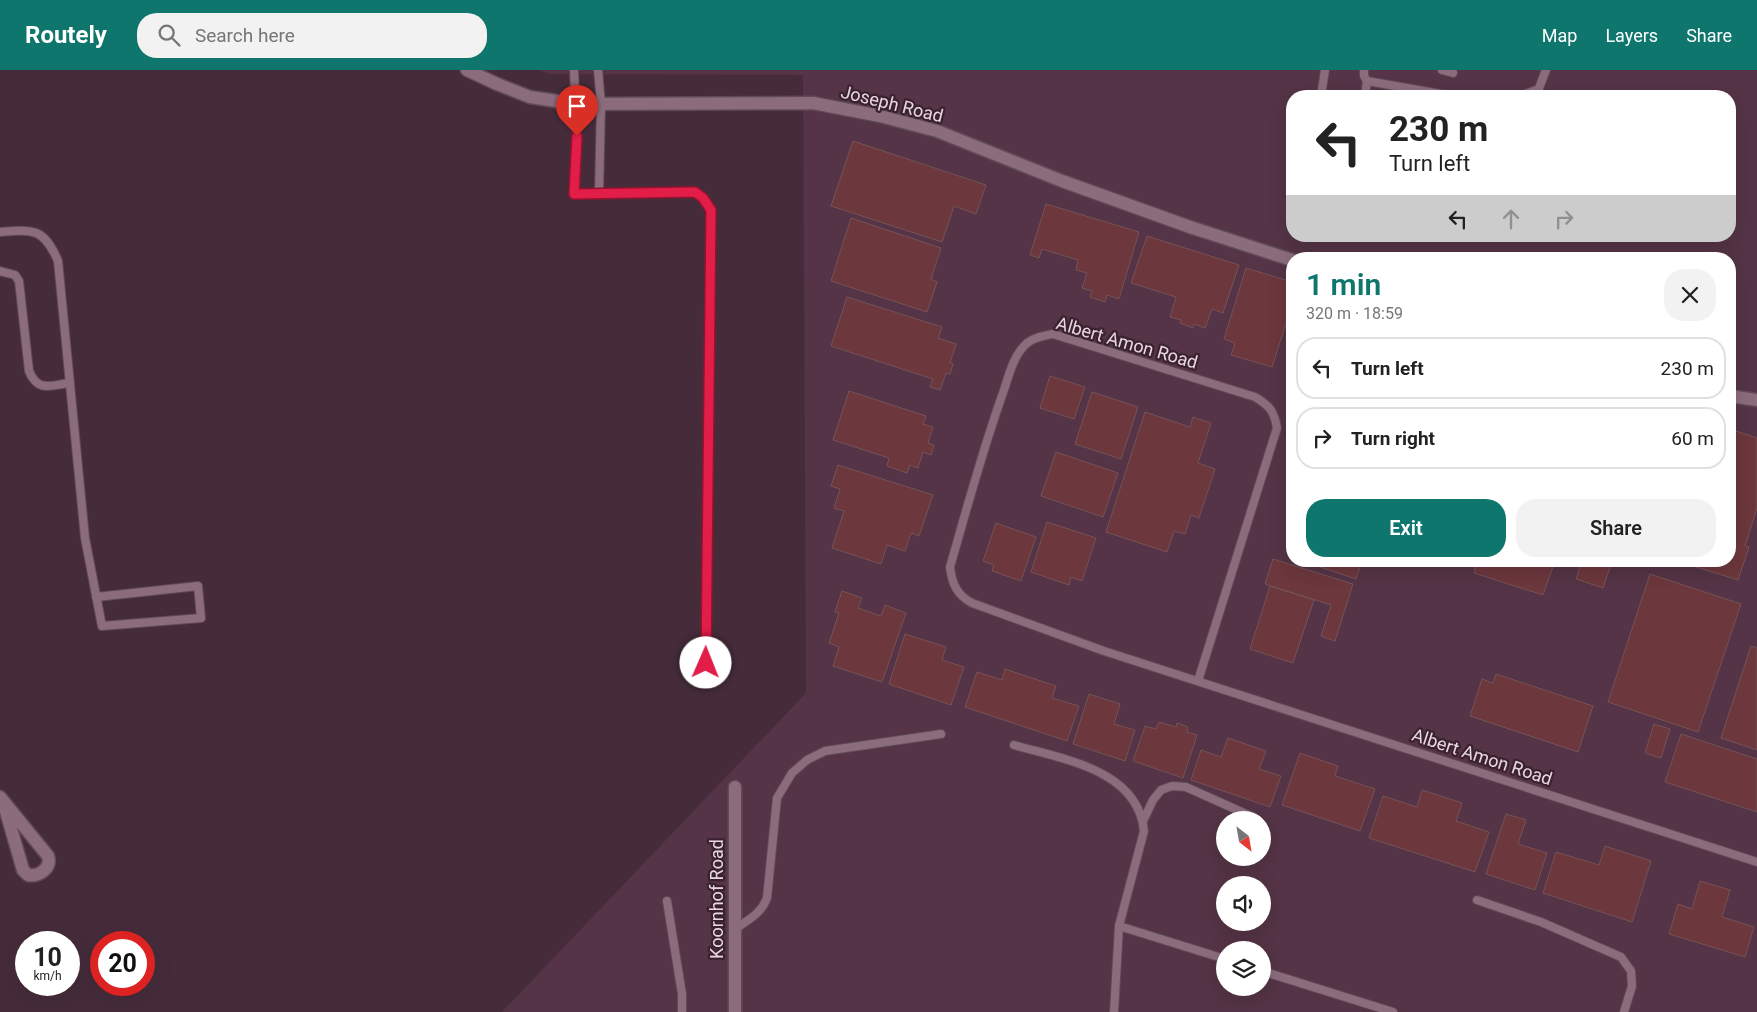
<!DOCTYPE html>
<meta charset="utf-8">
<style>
body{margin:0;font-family:Roboto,sans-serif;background:#f2f2f2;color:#222;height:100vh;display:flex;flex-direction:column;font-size:19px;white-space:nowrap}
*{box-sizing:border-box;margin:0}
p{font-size:16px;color:#767676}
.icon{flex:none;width:28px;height:28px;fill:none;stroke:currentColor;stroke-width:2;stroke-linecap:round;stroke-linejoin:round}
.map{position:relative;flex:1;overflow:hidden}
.panel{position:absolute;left:1286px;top:182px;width:450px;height:315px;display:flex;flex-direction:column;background:#fff;border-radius:20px;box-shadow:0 5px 20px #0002}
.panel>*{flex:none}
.guide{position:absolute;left:1286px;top:20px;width:450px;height:152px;border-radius:20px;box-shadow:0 5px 20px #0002;background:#fff;color:#222;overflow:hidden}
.needle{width:32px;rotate:149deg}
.tools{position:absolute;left:1216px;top:741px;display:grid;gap:10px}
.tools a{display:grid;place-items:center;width:55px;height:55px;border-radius:50%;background:#fff;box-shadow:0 5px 20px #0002;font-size:25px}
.speed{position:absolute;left:15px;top:861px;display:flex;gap:10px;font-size:25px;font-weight:700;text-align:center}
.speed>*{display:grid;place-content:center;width:65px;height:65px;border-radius:50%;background:#fff;box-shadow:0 5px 20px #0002;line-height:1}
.speed small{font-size:12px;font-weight:400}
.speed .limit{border:8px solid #d22;background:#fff;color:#111}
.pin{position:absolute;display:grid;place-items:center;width:42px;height:42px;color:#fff;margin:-51px -21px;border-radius:50% 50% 50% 0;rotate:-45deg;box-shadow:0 0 5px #0007}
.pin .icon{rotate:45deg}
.me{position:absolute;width:55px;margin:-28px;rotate:1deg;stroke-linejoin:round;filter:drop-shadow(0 0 4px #0008)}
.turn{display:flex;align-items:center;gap:18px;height:105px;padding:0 20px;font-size:22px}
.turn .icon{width:65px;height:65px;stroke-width:2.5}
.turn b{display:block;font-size:35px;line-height:42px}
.lanes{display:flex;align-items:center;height:48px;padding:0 20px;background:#0003;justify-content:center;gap:25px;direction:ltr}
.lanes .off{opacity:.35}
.round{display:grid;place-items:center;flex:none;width:52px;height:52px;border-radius:20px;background:#f2f2f2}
.head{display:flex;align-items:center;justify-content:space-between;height:85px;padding:0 20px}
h1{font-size:30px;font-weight:600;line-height:38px;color:#0f766e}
.primary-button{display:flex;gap:10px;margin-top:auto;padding:10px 20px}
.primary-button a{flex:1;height:58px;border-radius:20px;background:#0f766e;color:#fff;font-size:20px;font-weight:600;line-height:58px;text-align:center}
.primary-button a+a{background:#f2f2f2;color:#222}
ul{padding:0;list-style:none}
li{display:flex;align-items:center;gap:15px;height:62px;margin:0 10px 8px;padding:0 10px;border:2px solid #e0e0e0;border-radius:20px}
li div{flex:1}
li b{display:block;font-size:19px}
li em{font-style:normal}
header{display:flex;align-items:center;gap:30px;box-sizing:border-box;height:70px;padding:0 25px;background:#0f766e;color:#fff}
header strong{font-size:24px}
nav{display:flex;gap:28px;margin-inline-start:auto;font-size:18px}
.search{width:350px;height:45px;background:#f2f2f2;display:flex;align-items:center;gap:12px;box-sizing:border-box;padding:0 18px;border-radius:20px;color:#767676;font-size:19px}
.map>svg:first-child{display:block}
.built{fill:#543446;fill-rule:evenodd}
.building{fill:#6c373d;stroke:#755356}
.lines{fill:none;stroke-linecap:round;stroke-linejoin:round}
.lane-casing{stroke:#604a57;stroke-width:10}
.street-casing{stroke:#604a57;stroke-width:15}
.lane{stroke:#8b6c7d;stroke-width:8}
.street{stroke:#8b6c7d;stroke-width:12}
.route-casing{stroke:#92132f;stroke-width:12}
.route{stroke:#e11d48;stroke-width:9}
.labels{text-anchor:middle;stroke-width:4.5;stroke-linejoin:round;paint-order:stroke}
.street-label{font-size:18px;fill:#e8d7e0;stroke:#3b2230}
</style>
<header>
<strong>Routely</strong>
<div class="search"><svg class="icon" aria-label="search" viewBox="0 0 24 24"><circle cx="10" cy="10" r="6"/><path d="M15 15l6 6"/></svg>Search here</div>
<nav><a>Map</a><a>Layers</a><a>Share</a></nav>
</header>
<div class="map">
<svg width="1757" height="942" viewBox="0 0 1757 942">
<rect width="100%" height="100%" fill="#462c3b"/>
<path class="built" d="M539,0H1757V942H502L806,623L803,5L549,4ZM1292,26H1730V166H1292ZM1292,189H1730V491H1292ZM1225,750H1262V788H1225ZM1225,815H1262V852H1225ZM1225,880H1262V918H1225Z"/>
<g class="building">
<path d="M853,71L986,115L976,144L954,136L942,172L831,136Z"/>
<path d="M1046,134L1139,162L1119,229L1107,225L1105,232L1090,227L1092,221L1082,218L1087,203L1076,200L1078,190L1042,179L1039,188L1030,185Z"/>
<path d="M851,148L941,178L931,209L937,212L927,242L831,211Z"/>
<path d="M1147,166L1239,195L1223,243L1212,239L1205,258L1194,254L1193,258L1180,253L1181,250L1170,247L1176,227L1131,213Z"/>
<path d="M1246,198L1292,212V252L1287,250L1272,297L1231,285L1235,273L1224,269Z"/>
<path d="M847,227L942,257L938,268L956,274L950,293L953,294L950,304L946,303L940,320L930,317L933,309L831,276Z"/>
<path d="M1050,306L1085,317L1074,349L1040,338Z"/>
<path d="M849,321L926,346L923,354L933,357L928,373L934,375L931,385L923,382L918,398L910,395L907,403L887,396L889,388L833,370Z"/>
<path d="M1092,322L1138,337L1121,389L1075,374Z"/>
<path d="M1145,342L1190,357L1193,347L1211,353L1198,393L1215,399L1199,448L1191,445L1185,464L1174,461L1167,482L1106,462Z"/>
<path d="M1730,359L1757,368V438L1745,476L1749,477L1738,510L1677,491H1730Z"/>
<path d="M1056,382L1118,403L1103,447L1041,426Z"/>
<path d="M838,395L933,425L919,466L911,463L905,481L887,475L881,494L832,478L844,441L834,438L840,419L831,416Z"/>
<path d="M1047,452L1096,468L1082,511L1071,507L1069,515L1031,502Z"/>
<path d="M996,453L1036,467L1021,511L992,501L994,495L983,491Z"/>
<path d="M1273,489L1353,514L1335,571L1321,566L1331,535L1265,514Z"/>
<path d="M1315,491H1362L1356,509L1314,495Z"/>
<path d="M1468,491H1555L1543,525L1474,503L1476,494Z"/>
<path d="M1582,491H1612L1603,518L1576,509Z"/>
<path d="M1650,504L1741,534L1698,662L1608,632Z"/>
<path d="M1270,516L1314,530L1293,593L1250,579Z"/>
<path d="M842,521L862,528L858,538L881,546L885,535L906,543L882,612L833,596L839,577L829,573L839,543L835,542Z"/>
<path d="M905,564L946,577L942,590L964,597L951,635L889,614Z"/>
<path d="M1751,576L1757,578V680L1721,668Z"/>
<path d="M1005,599L1056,616L1052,628L1079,636L1067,671L965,637L977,602L1002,610Z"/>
<path d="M1496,604L1593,636L1578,682L1470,646L1482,609L1493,613Z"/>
<path d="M1089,624L1120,634L1114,654L1135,660L1125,691L1073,674Z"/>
<path d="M1159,652L1176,657L1177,653L1188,657L1187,662L1197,665L1183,708L1133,691L1145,656L1156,659Z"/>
<path d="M1654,654L1670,659L1661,688L1645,683Z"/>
<path d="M1681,664L1757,689V742L1665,712Z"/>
<path d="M1228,668L1266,681L1259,699L1281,706L1270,737L1191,710L1201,680L1221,687Z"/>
<path d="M1300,683L1338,696L1335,706L1375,719L1360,761L1282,735Z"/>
<path d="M1422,720L1462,733L1456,751L1489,762L1475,802L1369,768L1383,726L1417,737Z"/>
<path d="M1506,744L1526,750L1518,774L1547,783L1535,820L1486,804Z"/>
<path d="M1605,776L1651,791L1632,852L1543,823L1556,782L1599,795Z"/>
<path d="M1700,811L1730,820L1722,847L1754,857L1745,887L1669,864L1678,834L1692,839Z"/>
</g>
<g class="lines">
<defs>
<g id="lane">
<path d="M574,0L577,66L575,124L695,122L703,128L711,140L706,593"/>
<path d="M598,0L601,34L599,123"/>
<path d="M1364,0V6L1367,11L1452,26"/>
<path d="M1442,0L1453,3"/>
<path d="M1321,26L1325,0"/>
<path d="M1365,26L1367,11"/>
<path d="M1520,26L1539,19"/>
<path d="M1536,26L1546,0"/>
<path d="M0,162C33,159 44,158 58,191L85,468L102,556L201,548L198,516L96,527"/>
<path d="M0,201L15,205L19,211L29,301C38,323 51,315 70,313"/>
<path d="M1198,611L1277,358C1274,341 1270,336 1255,327L1053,264C1043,266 1032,268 1025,275C1013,287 1009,305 1004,320C983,378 967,438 950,497C952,514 957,525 972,533L1104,581L1757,792"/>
<path d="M1014,675C1061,689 1138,699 1144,761L1119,856L1114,942"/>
<path d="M1143,751L1153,730L1161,720L1172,716L1186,717L1255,748L1256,750"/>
<path d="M1477,830L1541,852L1621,887L1631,901L1632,916L1624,942"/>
<path d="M667,831L682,924V942"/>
<path d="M1119,856L1225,889"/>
<path d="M735,859C748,850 761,844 767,828L777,728L792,703L807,690L825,681L941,664"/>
<path d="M1262,901L1393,942"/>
</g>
<g id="street">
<path d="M467,0L497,14L530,27L576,34L813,33L880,46L937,61L1062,111L1190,157L1292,190"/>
<path d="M1730,326L1757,330"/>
<path d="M735,717V942"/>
<path d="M0,727L48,786C52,798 39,807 28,805L23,800L3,731"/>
</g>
</defs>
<use href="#lane" class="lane-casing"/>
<use href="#street" class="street-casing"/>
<use href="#lane" class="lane"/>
<use href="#street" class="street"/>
</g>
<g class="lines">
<defs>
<path id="route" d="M577,66L574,124L695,122L703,128L711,140L706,593"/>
</defs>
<use href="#route" class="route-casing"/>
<use href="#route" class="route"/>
</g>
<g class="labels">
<g class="street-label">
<text transform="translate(892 34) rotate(14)" y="6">Joseph Road</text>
<text transform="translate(1127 273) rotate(16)" y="6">Albert Amon Road</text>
<text transform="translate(1482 687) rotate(18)" y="6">Albert Amon Road</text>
<text transform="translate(717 829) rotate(-90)" y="6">Koornhof Road</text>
</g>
</g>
</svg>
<div class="tools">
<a><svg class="needle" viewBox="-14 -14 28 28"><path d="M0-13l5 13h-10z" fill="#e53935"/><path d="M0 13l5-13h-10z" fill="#767676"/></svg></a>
<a><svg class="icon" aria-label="sound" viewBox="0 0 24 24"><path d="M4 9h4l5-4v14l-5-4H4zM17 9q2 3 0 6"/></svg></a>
<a><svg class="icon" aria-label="layers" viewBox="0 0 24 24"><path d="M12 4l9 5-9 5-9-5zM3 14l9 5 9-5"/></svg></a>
</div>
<div class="speed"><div>10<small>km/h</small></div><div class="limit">20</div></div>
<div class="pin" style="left:577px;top:66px;background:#d93025"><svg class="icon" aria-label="arrive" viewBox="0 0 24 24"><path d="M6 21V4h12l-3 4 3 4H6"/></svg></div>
<svg class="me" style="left:706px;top:593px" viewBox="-20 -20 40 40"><circle r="19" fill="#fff"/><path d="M0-13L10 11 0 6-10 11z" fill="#e11d48"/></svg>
<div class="guide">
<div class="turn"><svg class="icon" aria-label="left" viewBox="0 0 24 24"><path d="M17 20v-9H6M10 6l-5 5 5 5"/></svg><div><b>230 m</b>Turn left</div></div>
<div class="lanes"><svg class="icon" aria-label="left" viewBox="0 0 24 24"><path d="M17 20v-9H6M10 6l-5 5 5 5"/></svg><svg class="icon off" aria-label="ahead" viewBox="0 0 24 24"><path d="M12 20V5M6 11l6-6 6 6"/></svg><svg class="icon off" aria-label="right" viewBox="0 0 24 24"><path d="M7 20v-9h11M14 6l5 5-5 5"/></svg></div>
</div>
<section class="panel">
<div class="head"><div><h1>1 min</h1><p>320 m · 18:59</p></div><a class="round"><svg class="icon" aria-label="close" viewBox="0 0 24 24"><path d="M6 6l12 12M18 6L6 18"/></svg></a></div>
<ul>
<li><svg class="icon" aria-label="left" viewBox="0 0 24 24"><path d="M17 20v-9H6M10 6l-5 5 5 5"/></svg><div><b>Turn left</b></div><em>230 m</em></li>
<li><svg class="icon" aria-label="right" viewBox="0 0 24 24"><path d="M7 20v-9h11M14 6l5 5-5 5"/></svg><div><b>Turn right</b></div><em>60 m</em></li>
</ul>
<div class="primary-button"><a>Exit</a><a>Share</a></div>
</section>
</div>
